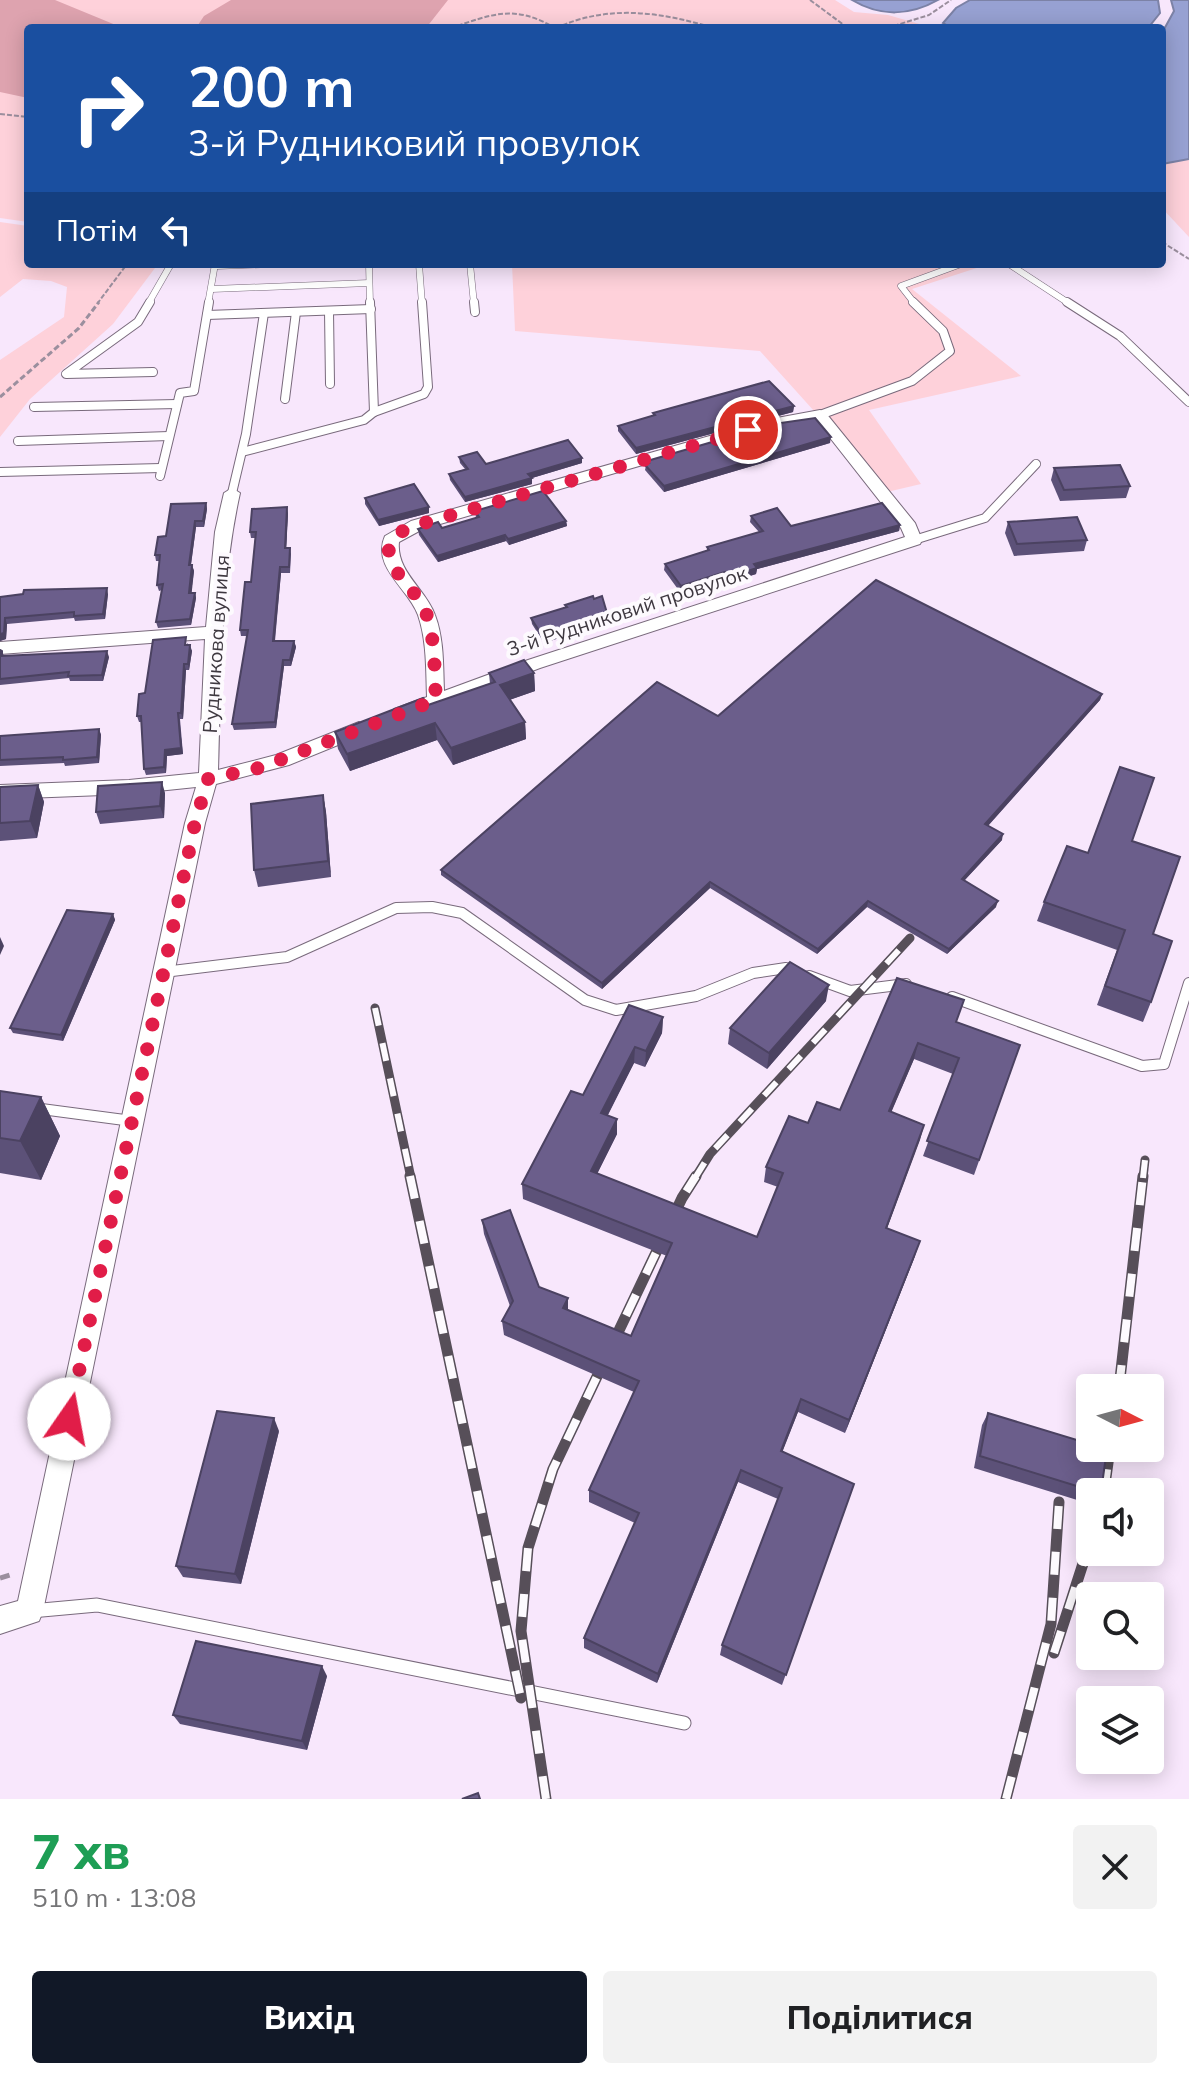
<!DOCTYPE html>
<html lang="uk">
<meta charset="utf-8">
<style>
body{margin:0;font-family:Mulish,sans-serif;background:#f2f2f2;color:#202124;height:100vh;display:flex;flex-direction:column;font-size:30px;white-space:nowrap}
*{box-sizing:border-box;margin:0}
p{font-size:26px;color:#757577}
.icon{flex:none;width:44px;height:44px;fill:none;stroke:currentColor;stroke-width:2;stroke-linecap:round;stroke-linejoin:round}
.map{position:relative;height:1799px;overflow:hidden}
.panel{display:flex;flex-direction:column;background:#fff;flex:1}
.panel>*{flex:none}
.top-card{position:absolute;left:24px;top:24px;width:1142px;height:244px;border-radius:8px;box-shadow:0 4px 20px #0003;background:#1a4fa0;color:#fff;overflow:hidden}
.needle{width:52px;rotate:96deg}
.tools{position:absolute;left:1076px;top:1374px;display:grid;gap:16px}
.tools a{display:grid;place-items:center;width:88px;height:88px;border-radius:8px;background:#fff;box-shadow:0 4px 20px #0003;font-size:40px}
.pin{position:absolute;display:grid;place-items:center;width:68px;height:68px;color:#fff;margin:-34px;border:4px solid #fff;border-radius:50%;box-shadow:0 2px 8px #0007}
.me{position:absolute;width:88px;margin:-44px;rotate:12deg;stroke-linejoin:round;filter:drop-shadow(0 0 6px #0008)}
.turn{display:flex;align-items:center;gap:28px;height:168px;padding:0 32px;font-size:36px}
.turn .icon{width:104px;height:104px;stroke-width:2.5}
.turn b{display:block;font-size:56px;line-height:68px}
.then{display:flex;align-items:center;height:76px;padding:0 32px;background:#0003;gap:16px;font-size:30px}
.round{display:grid;place-items:center;flex:none;width:84px;height:84px;border-radius:8px;background:#f2f2f2}
.overview{display:flex;align-items:center;justify-content:space-between;height:136px;padding:0 32px}
h1{font-size:48px;font-weight:800;line-height:60px;color:#1e9e55}
.action{display:flex;gap:16px;margin-top:auto;padding:16px 32px}
.action a{flex:1;height:92px;border-radius:8px;background:#111827;color:#fff;font-size:32px;font-weight:800;line-height:92px;text-align:center}
.action a+a{background:#f2f2f2;color:#202124}
.map>svg:first-child{display:block}
.green{fill:#fed1da}
.forest{fill:#dea3af}
.water{fill:#97a1d2;stroke:#7c82a6;stroke-width:2}
.lines{fill:none;stroke-linecap:round;stroke-linejoin:round}
.service-far3-casing{stroke:#796a7c;stroke-width:7}
.service-far2-casing{stroke:#796a7c;stroke-width:10}
.service-far1-casing{stroke:#796a7c;stroke-width:12}
.service-casing{stroke:#796a7c;stroke-width:15}
.minor-casing{stroke:#796a7c;stroke-width:2}
.path-far2{stroke:#9b8f9e;stroke-width:2;stroke-dasharray:5 2;stroke-linecap:butt}
.path-far1{stroke:#9b8f9e;stroke-width:3;stroke-dasharray:6 3;stroke-linecap:butt}
.path{stroke:#9b8f9e;stroke-width:5;stroke-dasharray:10 5;stroke-linecap:butt}
.service-far3{stroke:#fff;stroke-width:6}
.service-far2{stroke:#fff;stroke-width:8}
.service-far1{stroke:#fff;stroke-width:10}
.service{stroke:#fff;stroke-width:13}
.minor{fill:#fff;fill-rule:evenodd}
.rail-far1-casing{stroke:#574f59;stroke-width:9}
.rail-casing{stroke:#574f59;stroke-width:11}
.rail-far1{stroke:#fdfafe;stroke-width:6;stroke-dasharray:18;stroke-linecap:butt}
.rail{stroke:#fdfafe;stroke-width:8;stroke-dasharray:23;stroke-linecap:butt}
.wall{fill:#5c5178}
.shaded-wall{fill:#4b4261}
.building{fill:#6b5e8b;stroke:#4b4261;stroke-width:2}
.route{stroke:#e11d48;stroke-width:14;stroke-dasharray:0 25.2}
.labels{text-anchor:middle;stroke-width:8;stroke-linejoin:round;paint-order:stroke}
.street-label{font-size:20px;fill:#3e3840;stroke:#fdfafe}
</style>
<div class="map">
<svg width="1189" height="1799" viewBox="0 0 1189 1799">
<rect width="100%" height="100%" fill="#f8e7fc"/>
<g class="green">
<path d="M23,0H835L854,12L888,15L933,28H94Z"/>
<path d="M0,79L28,87V222L0,218Z"/>
<path d="M1189,159V237L1162,208V164Z"/>
<path d="M0,222L28,226V264H158L113,324L30,399L0,437V360L64,317L67,287L51,281L23,279L0,297Z"/>
<path d="M512,264H989L912,289L1021,376L869,410L921,484L887,492L760,351L515,331Z"/>
</g>
<g class="forest">
<path d="M0,0H55L123,28H28V98L0,92Z"/>
<path d="M231,0H448L426,28H196L204,16Z"/>
</g>
<g class="water">
<path d="M852,0H938C910,16 880,17 852,0Z"/>
<path d="M970,0H1158L1160,13L1148,28H952L943,23L956,8Z"/>
<path d="M1171,0H1189V159L1162,164V33L1174,11Z"/>
</g>
<g class="lines">
<defs>
<g id="service-far3">
<path d="M369,264L370,304"/>
<path d="M419,264L422,304"/>
<path d="M470,264L474,304"/>
<path d="M1009,264L1070,304"/>
<path d="M216,266L274,264"/>
<path d="M212,289L369,283"/>
<path d="M148,304L171,264"/>
<path d="M208,304L215,264"/>
<path d="M915,304L901,286L961,264"/>
</g>
<g id="service-far2">
<path d="M150,302L138,322L66,374L153,372"/>
<path d="M370,302L374,412"/>
<path d="M474,302L475,312"/>
<path d="M1067,302L1120,336L1189,402"/>
<path d="M329,311L330,384"/>
<path d="M207,315L371,309"/>
<path d="M285,399L296,312"/>
<path d="M34,407L177,404"/>
<path d="M820,415L912,381L950,351L943,331L913,302"/>
<path d="M18,441L169,436"/>
<path d="M242,452L364,420L374,412L424,394L428,387L422,302"/>
<path d="M0,472L161,468"/>
<path d="M160,476L180,393L194,391L209,302"/>
<path d="M232,493L246,434L264,313"/>
<path d="M914,540L985,518L1036,464"/>
</g>
<g id="service-far1">
<path d="M164,972L287,957L396,908L432,907L462,913L585,1000L616,1010L696,996L753,973L786,968L794,971"/>
<path d="M809,976L850,991L906,984"/>
<path d="M952,997L1142,1066L1164,1064L1189,983"/>
<path d="M34,1108L132,1121"/>
</g>
<path id="service" d="M31,1611L97,1605L684,1723"/>
<g id="minor">
<path d="M820,410L825,412L915,523L922,540L920,544L540,668L406,719H394L391,714L394,709L427,697C426,670 427,641 418,615C409,589 371,567 385,536L411,521L766,420ZM816,420L901,528L905,537L528,660L444,691C443,665 444,639 435,615C426,589 396,572 399,542L423,529L773,427Z"/>
<path d="M232,488L240,493C220,583 221,678 218,770L276,755L359,722L368,729L365,734L289,765L216,784L205,823L43,1611L39,1621L0,1634V1606L18,1601L185,823L196,787L129,794L0,799V785L129,780L199,773L205,639L0,654V642L206,627L215,532L224,493Z"/>
</g>
</defs>
<use href="#service-far3" class="service-far3-casing"/>
<use href="#service-far2" class="service-far2-casing"/>
<use href="#service-far1" class="service-far1-casing"/>
<use href="#service" class="service-casing"/>
<use href="#minor" class="minor-casing"/>
<g class="path-far2">
<path d="M810,0L848,28"/>
<path d="M451,28C493,14 514,4 555,28"/>
<path d="M556,28C609,4 660,12 714,28"/>
<path d="M887,28L929,15L951,0"/>
<path d="M0,114L28,117"/>
<path d="M1162,242L1189,259"/>
<path d="M97,304L127,264"/>
</g>
<path class="path-far1" d="M0,397L79,328L99,302"/>
<path class="path" d="M0,1578L13,1574"/>
<use href="#service-far3" class="service-far3"/>
<use href="#service-far2" class="service-far2"/>
<use href="#service-far1" class="service-far1"/>
<use href="#service" class="service"/>
<use href="#minor" class="minor"/>
<defs>
<g id="rail-far1">
<path d="M375,1008L411,1178"/>
<path d="M695,1178L710,1154L910,938"/>
<path d="M1143,1178L1145,1160"/>
</g>
<g id="rail">
<path d="M410,1176L521,1698"/>
<path d="M1119,1388L1143,1176"/>
<path d="M1104,1492L1110,1448"/>
<path d="M1054,1653L1090,1542"/>
<path d="M546,1799L521,1631L528,1548L553,1469L682,1198L696,1176"/>
<path d="M1006,1799L1051,1624L1059,1502"/>
</g>
</defs>
<use href="#rail-far1" class="rail-far1-casing"/>
<use href="#rail" class="rail-casing"/>
<use href="#rail-far1" class="rail-far1"/>
<use href="#rail" class="rail"/>
</g>
<g class="wall">
<path d="M794,406L793,412L636,454L618,431V426L653,416V413Z"/>
<path d="M830,443L664,492L645,470L647,461Z"/>
<path d="M459,457L486,464L582,463L532,478V484L465,502L450,480L449,474L465,469L460,463Z"/>
<path d="M1054,468L1130,486L1126,498L1060,501L1051,480Z"/>
<path d="M365,498L429,513L379,526L365,504Z"/>
<path d="M206,503L207,509L204,527H196L191,565H192L194,571L191,593H195L196,598L191,625L158,628L156,622L162,590L159,591L157,585L160,561H156L155,555Z"/>
<path d="M475,511L566,521L567,526L509,545L506,541L438,562L419,535L418,529L442,528L476,518Z"/>
<path d="M288,513L286,548H290L291,554L290,573H281L275,641H294L296,647L291,666H284L276,728L234,730L232,724L247,636H241L240,630L251,582L255,538H251L250,532Z"/>
<path d="M751,516L791,526L900,525L899,531L757,569L756,574L728,583L725,578L680,592L664,570L665,564L707,551V547L759,532L750,522Z"/>
<path d="M1008,522L1087,540L1084,551L1014,556L1005,533Z"/>
<path d="M108,594L105,619L75,621L74,618L7,624L6,639L0,641V597Z"/>
<path d="M565,605L607,619L571,630V634L544,643L532,624L531,618L565,608Z"/>
<path d="M188,643V645L192,651L189,670H186L183,719H180L183,754L167,756L166,773L146,775L144,769L142,722H139L137,716L145,693Z"/>
<path d="M0,650L2,651L4,656L109,657L103,681H70L69,678L0,685Z"/>
<path d="M489,673H534L535,691L509,700L525,722L526,739L453,765L437,740L350,771L338,749L335,732L428,705L490,684Z"/>
<path d="M1102,694L1100,700L988,826L1002,840L964,881L996,907L947,954L867,907L817,954L710,888L602,989L441,875V870L718,716Z"/>
<path d="M99,729L101,735L99,763L65,766L64,763L0,766V736Z"/>
<path d="M38,785L44,802L37,838L0,841V787Z"/>
<path d="M165,793L164,818L100,824L96,812Z"/>
<path d="M323,795L326,812L331,877L258,887L254,870Z"/>
<path d="M1132,841L1153,934L1151,1002L1143,1022L1097,1005L1117,950L1037,921L1044,902L1088,853Z"/>
<path d="M113,914L115,920L63,1041L13,1033L10,1028Z"/>
<path d="M897,978L957,1022L1020,1045L974,1175L923,1156L953,1074L914,1059L891,1112L924,1125L887,1228L915,1256L845,1433L798,1412L782,1452L854,1484L782,1685L720,1655L722,1645L778,1499L738,1482L657,1683L584,1648V1638L635,1523L589,1502V1490L634,1392L504,1335L502,1321L510,1306L484,1234L482,1220L539,1287L568,1298V1310L631,1336L667,1256L523,1199L522,1184L583,1095L663,1017L662,1033L645,1067L634,1063L608,1115L617,1134L597,1174L757,1237L778,1187L764,1182L766,1167L808,1123L840,1110Z"/>
<path d="M826,1001L767,1069L728,1044L730,1028Z"/>
<path d="M0,1091L41,1097L60,1136L41,1180L0,1173Z"/>
<path d="M988,1413L1101,1492H1090V1504L974,1468L982,1425Z"/>
<path d="M279,1431L241,1584L183,1577L176,1566Z"/>
<path d="M327,1676L307,1750L180,1724L173,1715Z"/>
</g>
<g class="shaded-wall">
<path d="M794,406L793,412L636,454V448Z"/>
<path d="M831,437L830,443L664,492V486Z"/>
<path d="M582,458V463L532,478V484L465,502V497L528,474Z"/>
<path d="M206,503L207,509L204,527L203,521Z"/>
<path d="M287,507L288,513L286,554L285,548Z"/>
<path d="M429,507V513L379,526L378,520Z"/>
<path d="M195,521L196,527L190,571L189,565Z"/>
<path d="M566,521L567,526L509,545L508,539Z"/>
<path d="M900,525L899,531L757,569L756,574L728,583L729,577L754,564Z"/>
<path d="M505,535L506,541L438,562L437,556Z"/>
<path d="M192,565L194,571L191,599L189,593Z"/>
<path d="M280,567L281,573L274,647L273,641Z"/>
<path d="M725,572V578L680,592L681,586Z"/>
<path d="M107,588L108,594L105,619L103,614Z"/>
<path d="M195,593L196,598L191,625L190,619Z"/>
<path d="M607,613V619L571,630V634L544,643L543,637L569,625Z"/>
<path d="M5,618L7,624L6,639L0,641V634Z"/>
<path d="M294,641L296,647L291,666L290,660Z"/>
<path d="M190,645L192,651L189,670L188,664Z"/>
<path d="M107,651L109,657L103,681L102,675Z"/>
<path d="M283,660L284,666L276,728L275,722Z"/>
<path d="M184,664L186,670L183,719L181,713Z"/>
<path d="M534,673L535,691L501,703L500,685Z"/>
<path d="M1102,694L1100,700L984,830L985,824Z"/>
<path d="M178,713L183,754L167,756L166,773L164,767L165,750Z"/>
<path d="M525,722L526,739L453,765L451,748Z"/>
<path d="M435,723L437,740L350,771L347,754Z"/>
<path d="M99,729L101,735L99,763L97,757Z"/>
<path d="M162,782L165,793L164,818L160,806Z"/>
<path d="M38,785L44,802L37,838L30,821Z"/>
<path d="M323,795L326,812L331,877L328,861Z"/>
<path d="M1003,834L1002,840L960,885L962,879Z"/>
<path d="M710,882V888L602,989V983Z"/>
<path d="M868,901L867,907L817,954L818,949Z"/>
<path d="M998,901L996,907L947,954L949,949Z"/>
<path d="M113,914L115,920L63,1041L61,1035Z"/>
<path d="M0,937L4,946L0,955Z"/>
<path d="M829,985L826,1001L767,1069L769,1053Z"/>
<path d="M663,1017L662,1033L645,1067L646,1051Z"/>
<path d="M918,1043L914,1059L885,1127L889,1111Z"/>
<path d="M635,1047L634,1063L601,1128V1113Z"/>
<path d="M41,1097L60,1136L41,1180L20,1141Z"/>
<path d="M617,1119V1134L591,1186V1171Z"/>
<path d="M924,1125L920,1140L882,1242L886,1228Z"/>
<path d="M920,1241L915,1256L845,1433L849,1420Z"/>
<path d="M568,1298V1312L563,1308Z"/>
<path d="M801,1399L798,1412L778,1463L781,1451Z"/>
<path d="M274,1418L279,1431L241,1584L235,1574Z"/>
<path d="M741,1470L738,1482L657,1683L658,1674Z"/>
<path d="M322,1666L327,1676L307,1750L302,1741Z"/>
</g>
<g class="building">
<path d="M769,381L794,406L636,448L618,426L655,415L653,413Z"/>
<path d="M815,418L831,437L664,486L645,465L649,463L647,461L774,424Z"/>
<path d="M568,440L582,458L528,474L532,478L465,497L449,474L468,469L459,457L477,452L486,464Z"/>
<path d="M1120,465L1130,486L1064,490L1054,468Z"/>
<path d="M414,484L429,507L378,520L365,498Z"/>
<path d="M543,491L566,521L508,539L505,535L437,556L418,529L438,522L442,528L479,517L475,511Z"/>
<path d="M206,503L203,521H195L189,565H192L189,593H195L190,619L156,622L163,584L157,585L160,555H155L158,537L166,536L171,504Z"/>
<path d="M882,503L900,525L754,564L757,568L729,577L725,572L681,586L665,564L709,550L707,547L763,531L751,516L777,508L791,526Z"/>
<path d="M287,507L285,548H290L289,567H280L273,641H294L290,660H283L275,722L232,724L248,630H240L245,582H251L256,532H250L252,509Z"/>
<path d="M1077,517L1087,540L1017,544L1008,522Z"/>
<path d="M876,580L1102,694L985,824L1003,834L962,879L998,901L949,949L868,901L818,949L710,882L602,983L441,870L657,682L718,716Z"/>
<path d="M107,588L103,614L74,616V612L5,618L4,633L0,634V597L23,594L24,590Z"/>
<path d="M593,596L594,599L602,596L607,613L569,625L571,628L543,637L531,618L567,607L565,605Z"/>
<path d="M186,637L185,645H190L188,664H184L181,713H178L181,748L165,750L164,767L144,769L141,716H137L139,694L145,693L153,640Z"/>
<path d="M0,650L2,651V656L107,651L102,675L68,676L69,672L0,679Z"/>
<path d="M524,660L534,673L500,685L525,722L451,748L435,723L347,754L335,732L423,698L428,705L495,682L489,673Z"/>
<path d="M99,729L97,757L63,760V757L0,760V736Z"/>
<path d="M1120,767L1154,778L1132,841L1180,857L1153,934L1172,941L1151,1002L1105,986L1125,930L1044,902L1067,846L1088,853Z"/>
<path d="M162,782L160,806L96,812L98,786Z"/>
<path d="M38,785L30,821L0,823V787Z"/>
<path d="M323,795L328,861L254,870L251,804Z"/>
<path d="M67,910L113,914L61,1035L10,1028Z"/>
<path d="M790,962L829,985L769,1053L730,1028Z"/>
<path d="M897,978L964,1000L956,1022L1020,1045L979,1160L927,1141L959,1058L918,1043L889,1111L924,1125L886,1228L920,1241L849,1420L801,1399L781,1451L854,1484L786,1675L722,1645L782,1488L741,1470L658,1674L584,1638L639,1513L589,1490L639,1381L502,1321L513,1301L482,1220L510,1210L539,1287L568,1298L563,1308L631,1336L672,1243L522,1184L571,1091L583,1095L629,1005L663,1017L646,1051L635,1047L601,1113L617,1119L591,1171L757,1237L783,1173L766,1167L789,1116L808,1123L817,1102L840,1110Z"/>
<path d="M0,1091L41,1097L20,1141L0,1138Z"/>
<path d="M217,1411L274,1418L235,1574L176,1566Z"/>
<path d="M988,1413L1090,1444V1448L1107,1449L1101,1492H1096L980,1456Z"/>
<path d="M196,1641L322,1666L302,1741L173,1715Z"/>
<path d="M478,1793L480,1799H462Z"/>
</g>
<g class="lines">
<path class="route" d="M69,1419L195,823L208,779L259,768L436,700C434,671 436,632 423,606C413,588 386,568 389,547C391,534 407,529 417,525L748,430"/>
</g>
<g class="labels">
<g class="street-label">
<text transform="translate(627 611) rotate(-18)" y="7">3-й Рудниковий провулок</text>
<text transform="translate(216 644) rotate(-86)" y="7">Рудникова вулиця</text>
</g>
</g>
</svg>
<div class="tools">
<a><svg class="needle" viewBox="-14 -14 28 28"><path d="M0-13l5 13h-10z" fill="#e53935"/><path d="M0 13l5-13h-10z" fill="#757577"/></svg></a>
<a><svg class="icon" aria-label="sound" viewBox="0 0 24 24"><path d="M4 9h4l5-4v14l-5-4H4zM17 9q2 3 0 6"/></svg></a>
<a><svg class="icon" aria-label="search" viewBox="0 0 24 24"><circle cx="10" cy="10" r="6"/><path d="M15 15l6 6"/></svg></a>
<a><svg class="icon" aria-label="layers" viewBox="0 0 24 24"><path d="M12 4l9 5-9 5-9-5zM3 14l9 5 9-5"/></svg></a>
</div>
<div class="pin" style="left:748px;top:430px;background:#d93025"><svg class="icon" aria-label="arrive" viewBox="0 0 24 24"><path d="M6 21V4h12l-3 4 3 4H6"/></svg></div>
<svg class="me" style="left:69px;top:1419px" viewBox="-20 -20 40 40"><circle r="19" fill="#fff"/><path d="M0-13L10 11 0 6-10 11z" fill="#e11d48"/></svg>
<div class="top-card">
<div class="turn"><svg class="icon" aria-label="right" viewBox="0 0 24 24"><path d="M7 20v-9h11M14 6l5 5-5 5"/></svg><div><b>200 m</b>3-й Рудниковий провулок</div></div>
<div class="then">Потім<svg class="icon" aria-label="left" viewBox="0 0 24 24"><path d="M17 20v-9H6M10 6l-5 5 5 5"/></svg></div>
</div>
</div>
<section class="panel">
<div class="overview"><div><h1>7 хв</h1><p>510 m · 13:08</p></div><a class="round"><svg class="icon" aria-label="close" viewBox="0 0 24 24"><path d="M6 6l12 12M18 6L6 18"/></svg></a></div>
<div class="action"><a>Вихід</a><a>Поділитися</a></div>
</section>
